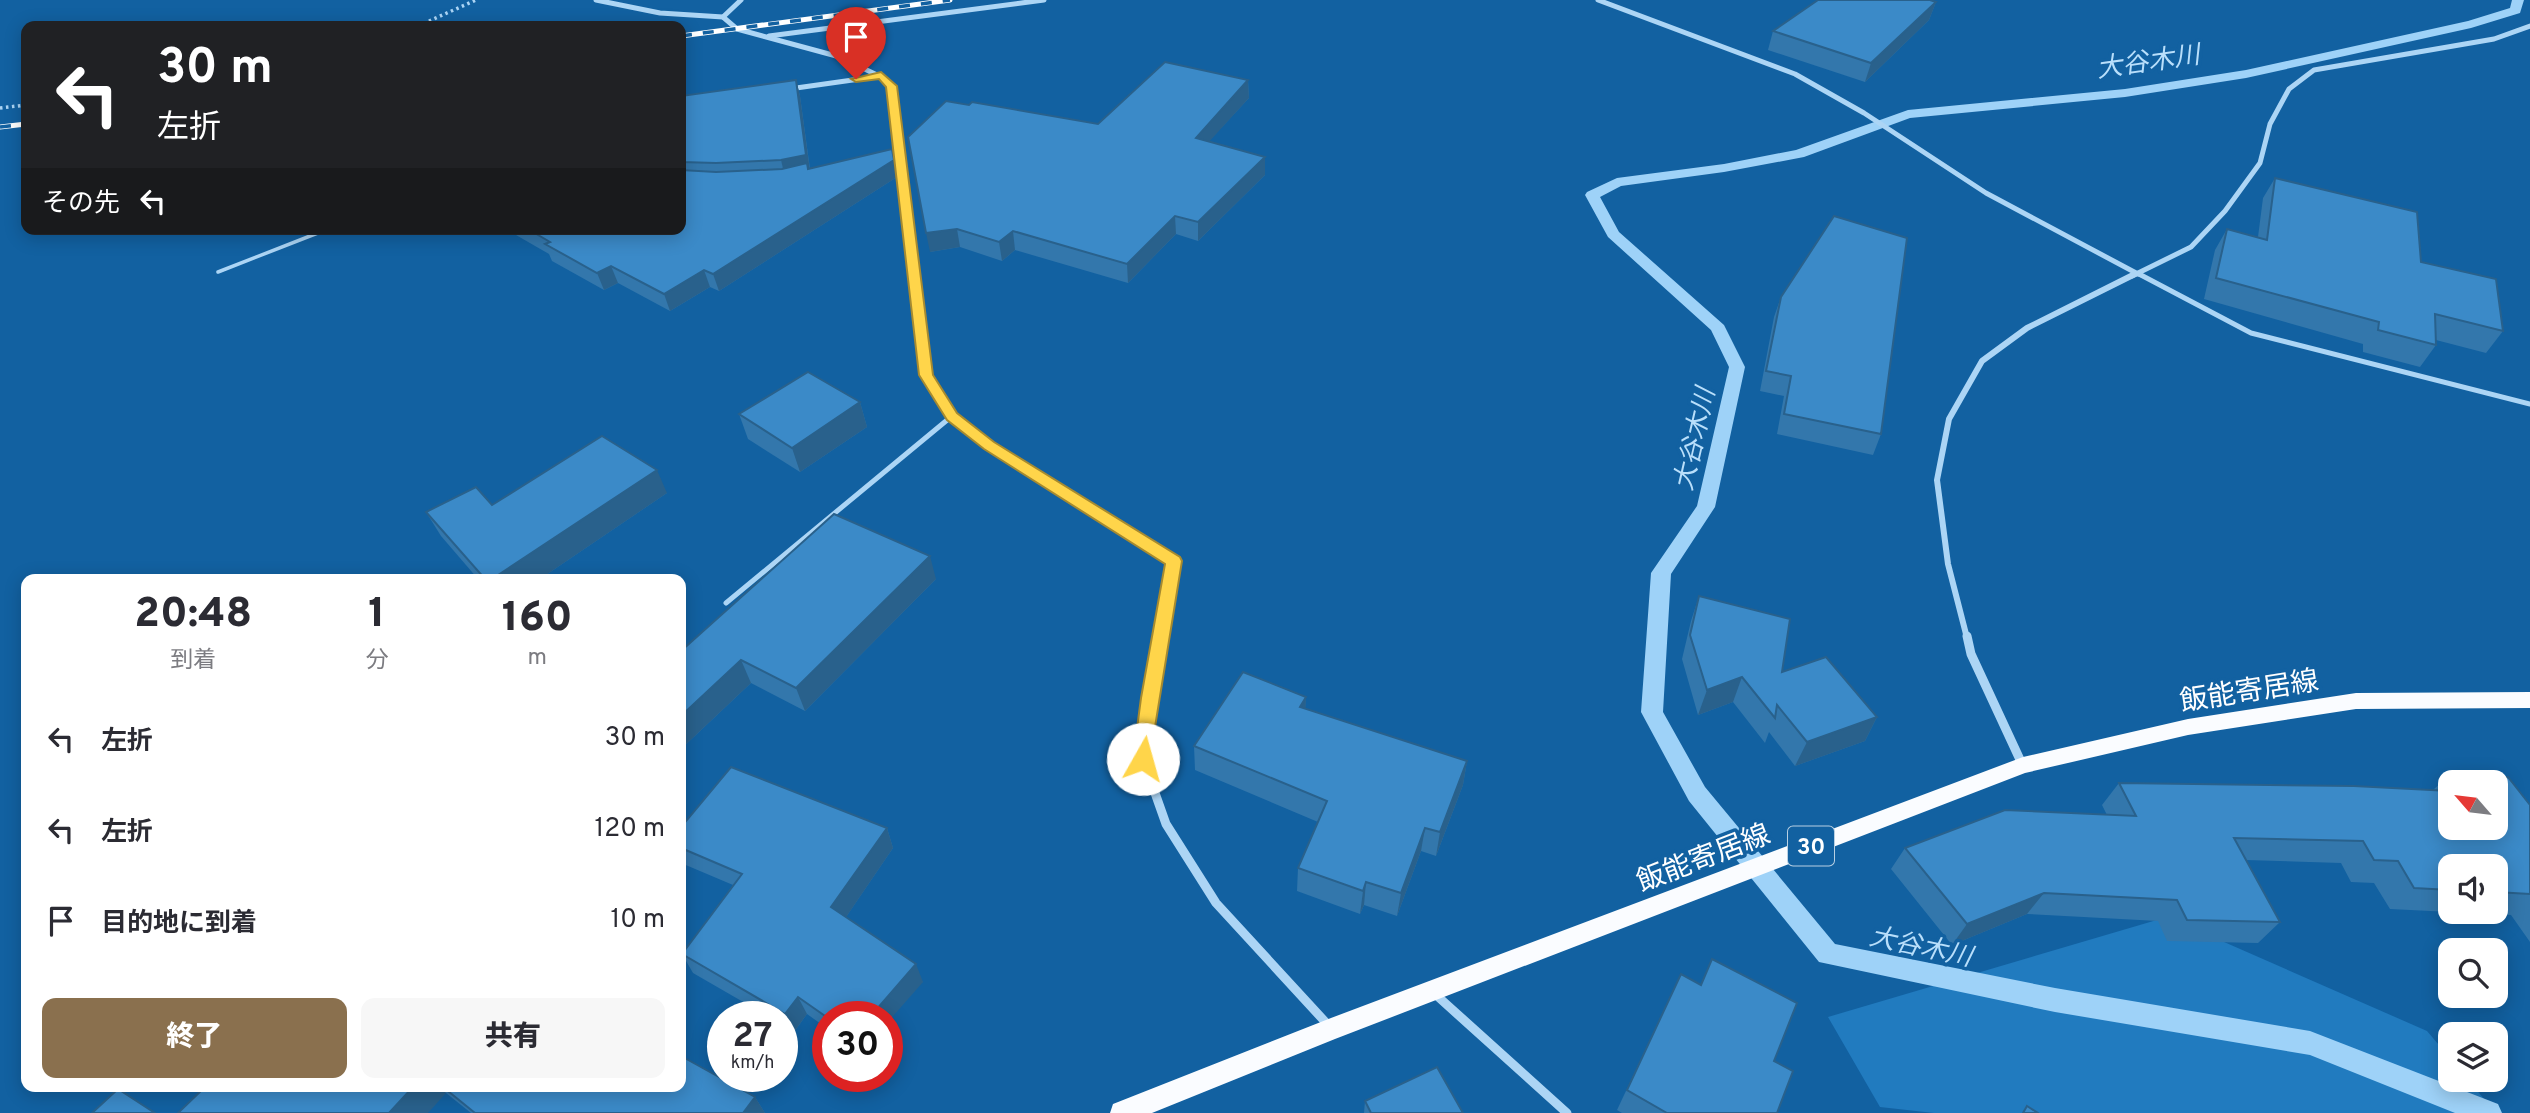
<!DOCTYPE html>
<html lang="ja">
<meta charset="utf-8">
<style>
body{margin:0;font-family:Overpass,"Noto Sans JP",sans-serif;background:#f7f7f7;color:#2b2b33;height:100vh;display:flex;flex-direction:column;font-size:26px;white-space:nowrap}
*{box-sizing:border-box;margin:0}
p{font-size:23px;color:#7c7c81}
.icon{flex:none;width:38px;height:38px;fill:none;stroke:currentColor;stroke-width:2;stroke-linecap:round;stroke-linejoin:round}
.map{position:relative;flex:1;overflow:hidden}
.drawer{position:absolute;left:21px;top:574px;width:665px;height:518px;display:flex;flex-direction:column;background:#fff;border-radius:14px;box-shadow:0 4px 18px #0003}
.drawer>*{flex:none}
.guide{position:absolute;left:21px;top:21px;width:665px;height:214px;border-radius:14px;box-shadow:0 4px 18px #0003;background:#202124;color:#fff;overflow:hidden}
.needle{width:46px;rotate:298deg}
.buttons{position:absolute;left:2438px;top:770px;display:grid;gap:14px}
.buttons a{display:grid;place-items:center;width:70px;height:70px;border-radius:14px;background:#fff;box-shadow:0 4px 18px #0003;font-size:35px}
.speed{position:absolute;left:707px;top:1001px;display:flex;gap:14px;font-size:35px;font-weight:700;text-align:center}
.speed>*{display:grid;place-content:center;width:91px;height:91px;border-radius:50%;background:#fff;box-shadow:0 4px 18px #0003;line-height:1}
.speed small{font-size:18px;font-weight:400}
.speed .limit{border:10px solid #d22;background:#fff;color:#111}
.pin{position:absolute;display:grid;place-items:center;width:60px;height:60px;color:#fff;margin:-72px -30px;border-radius:50% 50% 50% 0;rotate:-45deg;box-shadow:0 0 7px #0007}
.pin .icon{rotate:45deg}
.me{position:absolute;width:77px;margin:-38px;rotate:7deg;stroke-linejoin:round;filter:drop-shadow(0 0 5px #0008)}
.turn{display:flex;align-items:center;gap:24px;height:147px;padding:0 21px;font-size:32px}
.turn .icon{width:91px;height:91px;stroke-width:2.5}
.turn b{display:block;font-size:49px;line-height:60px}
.then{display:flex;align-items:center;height:66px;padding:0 21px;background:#0003;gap:14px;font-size:26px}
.eta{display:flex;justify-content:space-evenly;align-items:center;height:119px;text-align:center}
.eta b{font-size:42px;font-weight:800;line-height:49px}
.cta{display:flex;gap:14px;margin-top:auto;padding:14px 21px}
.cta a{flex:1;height:80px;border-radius:14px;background:#8a704e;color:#fff;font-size:28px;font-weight:800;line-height:80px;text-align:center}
.cta a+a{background:#f7f7f7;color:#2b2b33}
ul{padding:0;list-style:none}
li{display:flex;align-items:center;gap:21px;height:91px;padding:0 21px}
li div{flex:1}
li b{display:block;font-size:26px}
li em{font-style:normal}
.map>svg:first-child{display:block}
.green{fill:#217bbf}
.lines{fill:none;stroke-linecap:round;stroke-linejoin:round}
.stream{fill:#9ed2f8;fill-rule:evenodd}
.path{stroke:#acd5f5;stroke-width:3.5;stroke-dasharray:2.5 3.5;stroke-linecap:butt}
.service-far1{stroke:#acd5f5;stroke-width:3.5}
.service{stroke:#acd5f5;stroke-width:5}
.minor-far2{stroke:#acd5f5;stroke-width:5}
.minor-far1{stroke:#acd5f5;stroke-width:6}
.minor{stroke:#acd5f5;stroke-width:9}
.primary{fill:#fafcff;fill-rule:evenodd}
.rail-casing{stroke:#fff;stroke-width:5}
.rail{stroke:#1261a1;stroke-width:3.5;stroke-dasharray:11;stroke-linecap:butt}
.wall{fill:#3377ac;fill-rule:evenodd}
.shaded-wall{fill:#29618c}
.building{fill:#3b8ac8;stroke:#29618c;stroke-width:2}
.route{fill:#ffd54a;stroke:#a68a30;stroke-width:2}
.labels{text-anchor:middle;stroke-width:7;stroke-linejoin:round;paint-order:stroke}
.shield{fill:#1261a1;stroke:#b8d0e3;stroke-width:2}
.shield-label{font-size:23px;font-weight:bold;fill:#fff}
.water-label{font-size:26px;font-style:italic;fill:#b9dffb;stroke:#1261a1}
.near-street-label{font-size:28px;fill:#fff;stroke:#1261a1}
</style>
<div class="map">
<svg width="2530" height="1113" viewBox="0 0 2530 1113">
<rect width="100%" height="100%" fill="#1261a1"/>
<path class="green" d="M2167,917L2427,1031L2450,1058V1080H2468L2496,1113H1934L1880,1107L1828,1017Z"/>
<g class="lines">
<path class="stream" d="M2512,0H2524L2520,13L2471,28L2246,78L2125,97L1910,118L1804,157L1724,172L1621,186L1600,197L1619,232L1724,325L1745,367L1715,507L1671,574L1663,712L1705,787L1835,944L2055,988L2310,1031L2498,1104L2502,1113H2455L2310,1055L2055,1012L1819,962L1689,801L1641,712L1651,573L1697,506L1729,367L1711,330L1608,237L1585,195L1587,192L1617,178L1724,164L1796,150L1908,110L2125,89L2246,70L2468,21L2510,8Z"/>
<g class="path">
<path d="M418,26L476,0"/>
<path d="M0,108L26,105"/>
</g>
<g class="service-far1">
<path d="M218,272L328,229"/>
<path d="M2138,274L2142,276"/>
</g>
<g class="service">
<path d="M2139,274L2251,333L2530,404"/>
<path d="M726,603L952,416"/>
</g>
<g class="minor-far2">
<path d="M596,0L660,13L723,17L737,29L840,57L877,75L892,86L914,276"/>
<path d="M1598,0L1795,74L1864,113L1986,193L2138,274"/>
<path d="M723,17L741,0"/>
<path d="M769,36L1044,0"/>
<path d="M789,89L881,76"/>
<path d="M2132,276L2191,247L2225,211L2260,163L2270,124L2289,89L2314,70L2494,39L2530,26"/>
</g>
<g class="minor-far1">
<path d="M914,274L926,375L952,416L989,445L1174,561L1160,638"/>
<path d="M1967,638L1948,564L1937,480L1949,419L1982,361L2027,328L2135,274"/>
</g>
<g class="minor">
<path d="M1161,636L1143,759L1166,824L1216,903L1329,1026"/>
<path d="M1967,636L1971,654L2022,764"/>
<path d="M1435,994L1567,1113"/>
</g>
<path class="primary" d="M2530,692V708L2356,709L2188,735L2025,773L1335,1039L1152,1113H1110L1113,1104L1331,1018L2023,757L2188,719L2356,693Z"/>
<defs>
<g id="rail">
<path d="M681,36L950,0"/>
<path d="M0,127L26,124"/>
</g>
</defs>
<use href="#rail" class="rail-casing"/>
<use href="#rail" class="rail"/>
</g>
<g class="wall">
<path d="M1936,2L1929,20L1865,82L1768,50L1773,31Z"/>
<path d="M796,80L800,96L810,169L892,149L897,177L719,291L710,287L670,311L618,283L604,290L552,261L549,254L516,235L513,229H681V96Z"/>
<path d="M1248,80L1249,98L1209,141L1265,175L1198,241L1176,234L1128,283L1015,250L1002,261L960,247L930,252L969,105L1098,124Z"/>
<path d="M2275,178L2421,262L2503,331L2486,353L2436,340V345L2420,367L2363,352V344L2204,299L2215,250L2227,229L2258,237L2263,198Z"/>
<path d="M1781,297L1881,434L1873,455L1777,434L1784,396L1760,391L1774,317Z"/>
<path d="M860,402L867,427L800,472L748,439L739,414Z"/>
<path d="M667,493L540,579H478L441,536L426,512L492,505Z"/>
<path d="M936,579L805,711L751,683L681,749V651Z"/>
<path d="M1699,596L1782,672L1877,717L1865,741L1795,766L1769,732L1765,743L1733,702L1698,715L1682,659L1691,621Z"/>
<path d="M1306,697L1305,709L1467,761L1463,785L1436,856L1421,851L1397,916L1364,905L1360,914L1297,891L1298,868L1318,822L1195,770L1194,746Z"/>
<path d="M2445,779L2530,805V942L2511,915L2390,909L2374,883L2351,882L2341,863L2246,860L2280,922L2258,943L2167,941L2158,921L2027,914L1952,945L1891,869L1905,848L2107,815L2102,805L2119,783L2433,790ZM2450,782L2496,828H2450ZM2450,866H2496V912H2450Z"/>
<path d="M681,827L887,828L893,848L846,917L923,982L828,1017V1029L807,1014L794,1032L782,1025V1017H769L693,973L682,954L733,885L681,863Z"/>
<path d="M1681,974L1774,1061L1777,1113H1622L1617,1110Z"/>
<path d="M205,1087H681L755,1097L765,1113H471L446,1093Z"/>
<path d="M1365,1101L1463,1113H1364Z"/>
</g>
<g class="shaded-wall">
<path d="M1936,2L1929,20L1865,82L1871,63Z"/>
<path d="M796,80L800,96L810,171L785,177L781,160Z"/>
<path d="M1248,80L1249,98L1196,156V138Z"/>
<path d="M892,149L897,177L719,291L713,274Z"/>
<path d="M1265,157V175L1198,241V222Z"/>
<path d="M1175,216L1176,234L1128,283L1127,264Z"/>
<path d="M957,229L960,247L930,252L926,233Z"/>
<path d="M1013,231L1015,250L1002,261L999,242Z"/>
<path d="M611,266L618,283L604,290L597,273Z"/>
<path d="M704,270L710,287L670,311L664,294Z"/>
<path d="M860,402L867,427L800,472L792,448Z"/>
<path d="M657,470L667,493L540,579H492Z"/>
<path d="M930,556L936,579L805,711L796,688Z"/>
<path d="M741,660L751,683L681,749V716Z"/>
<path d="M1742,677L1733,702L1698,715L1707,690Z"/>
<path d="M1306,697L1305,721L1300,707Z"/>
<path d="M1877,717L1865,741L1795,766L1807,742Z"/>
<path d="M1467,761L1463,785L1436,856L1440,832Z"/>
<path d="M887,828L893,848L840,926L831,907Z"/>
<path d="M1425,828L1421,851L1397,916L1401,893Z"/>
<path d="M1366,882L1364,905L1360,914L1363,891Z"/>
<path d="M2044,893L2027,914L1952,945L1967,924Z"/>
<path d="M916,964L923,982L887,1023V1017H870Z"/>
<path d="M798,997L807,1014L794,1032L785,1014Z"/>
<path d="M413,1087H440L446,1093L428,1113H389Z"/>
<path d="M755,1097L765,1113H743Z"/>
</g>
<g class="building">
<path d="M1818,0H1930L1936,2L1871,63L1773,31Z"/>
<path d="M1165,62L1248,80L1196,138L1265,157L1198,222L1175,216L1127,264L1013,231L999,242L957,229L926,233L908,137L946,101L969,105L972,102L1098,124Z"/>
<path d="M796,80L806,155L781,160L716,163L681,162V96Z"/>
<path d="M892,149L894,160L713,274L704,270L664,294L611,266L597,273L545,244L550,242L528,229H681V170L716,172L782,169L807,163L808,169Z"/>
<path d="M2275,178L2417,212L2421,262L2496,279L2503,331L2435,314L2436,345L2378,330L2379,322L2216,278L2227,229L2267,240Z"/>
<path d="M1834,216L1907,238L1881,434L1784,414L1791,376L1766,371L1781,297Z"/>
<path d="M808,372L860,402L792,448L739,414Z"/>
<path d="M602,436L657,470L492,579H485L426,512L476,487L492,505Z"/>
<path d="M834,514L930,556L796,688L741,660L681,716V651Z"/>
<path d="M1699,596L1790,619L1782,672L1826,657L1877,717L1807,742L1777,705L1775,718L1742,677L1707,690L1690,635Z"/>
<path d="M1243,672L1306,697L1300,707L1467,761L1440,832L1425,828L1401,893L1366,882L1363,891L1298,868L1327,801L1194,746Z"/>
<path d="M731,767L887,828L831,907L916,964L870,1017H828V1018L798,997L785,1014L682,954L742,874L681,848V827Z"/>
<path d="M2508,777L2530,805V894L2496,892V866H2450V890L2414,888L2398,861L2374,860L2363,841L2234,838L2280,922L2187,920L2177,900L2044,893L1967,924L1905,848L2005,810L2136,816L2119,783L2354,786L2450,791V828H2496V782H2450V785L2445,779Z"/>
<path d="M1712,959L1797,1003L1774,1061L1793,1071L1777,1113H1667L1627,1090L1681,974L1701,985Z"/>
<path d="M681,1056L755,1097L743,1113H475L443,1087H681Z"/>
<path d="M1437,1067L1463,1113H1371L1365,1101Z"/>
<path d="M205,1087H413L389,1113H178Z"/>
<path d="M118,1089L155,1113H92Z"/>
<path d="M2027,1106L2038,1113H2023Z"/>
</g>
<path class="route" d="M881,72L897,86L933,375L957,413L994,442L1180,557L1182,561L1149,764L1143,766L1136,764L1133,759L1141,698L1165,564L984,449L947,420L919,375L886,87L879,79L856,82L851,79Z"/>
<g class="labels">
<rect class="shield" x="1788" y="826.5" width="46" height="39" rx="5"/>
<g class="shield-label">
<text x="1811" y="854">30</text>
</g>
<g class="water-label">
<text transform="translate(2148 61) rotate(-8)" y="9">大谷木川</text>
<text transform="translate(1694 439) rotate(-77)" y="9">大谷木川</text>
<text transform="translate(1921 946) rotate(12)" y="9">大谷木川</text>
</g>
<g class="near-street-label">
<text transform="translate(2249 690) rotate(-9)" y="10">飯能寄居線</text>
<text transform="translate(1703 857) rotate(-21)" y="10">飯能寄居線</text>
</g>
</g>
</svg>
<div class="buttons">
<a><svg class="needle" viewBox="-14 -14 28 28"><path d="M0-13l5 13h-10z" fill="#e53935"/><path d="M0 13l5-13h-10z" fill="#7c7c81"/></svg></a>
<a><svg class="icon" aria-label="sound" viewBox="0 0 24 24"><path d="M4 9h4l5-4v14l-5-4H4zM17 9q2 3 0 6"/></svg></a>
<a><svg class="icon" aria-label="search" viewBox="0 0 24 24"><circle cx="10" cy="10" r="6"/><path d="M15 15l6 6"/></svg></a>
<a><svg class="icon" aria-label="layers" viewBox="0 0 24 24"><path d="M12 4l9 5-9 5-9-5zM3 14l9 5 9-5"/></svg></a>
</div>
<div class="speed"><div>27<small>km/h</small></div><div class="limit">30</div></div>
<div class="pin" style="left:856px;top:79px;background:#d93025"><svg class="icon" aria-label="arrive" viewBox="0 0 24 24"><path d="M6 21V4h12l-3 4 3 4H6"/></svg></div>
<svg class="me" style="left:1143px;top:759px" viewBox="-20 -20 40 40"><circle r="19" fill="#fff"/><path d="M0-13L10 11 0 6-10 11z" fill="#ffd54a"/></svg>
<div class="guide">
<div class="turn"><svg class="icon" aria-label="left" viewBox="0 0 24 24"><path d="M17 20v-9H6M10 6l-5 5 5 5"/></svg><div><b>30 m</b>左折</div></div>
<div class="then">その先<svg class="icon" aria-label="left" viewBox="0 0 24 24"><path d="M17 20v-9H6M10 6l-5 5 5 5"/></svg></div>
</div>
<section class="drawer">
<div class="eta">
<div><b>20:48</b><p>到着</p></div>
<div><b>1</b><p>分</p></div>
<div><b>160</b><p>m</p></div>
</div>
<ul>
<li><svg class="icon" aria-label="left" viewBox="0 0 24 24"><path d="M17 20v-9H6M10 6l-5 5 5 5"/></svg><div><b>左折</b></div><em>30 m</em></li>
<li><svg class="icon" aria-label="left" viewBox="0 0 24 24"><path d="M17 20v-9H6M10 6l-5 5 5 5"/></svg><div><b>左折</b></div><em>120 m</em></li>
<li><svg class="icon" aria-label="arrive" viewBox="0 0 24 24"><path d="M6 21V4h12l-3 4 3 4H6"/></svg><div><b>目的地に到着</b></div><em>10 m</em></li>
</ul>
<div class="cta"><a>終了</a><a>共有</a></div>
</section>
</div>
